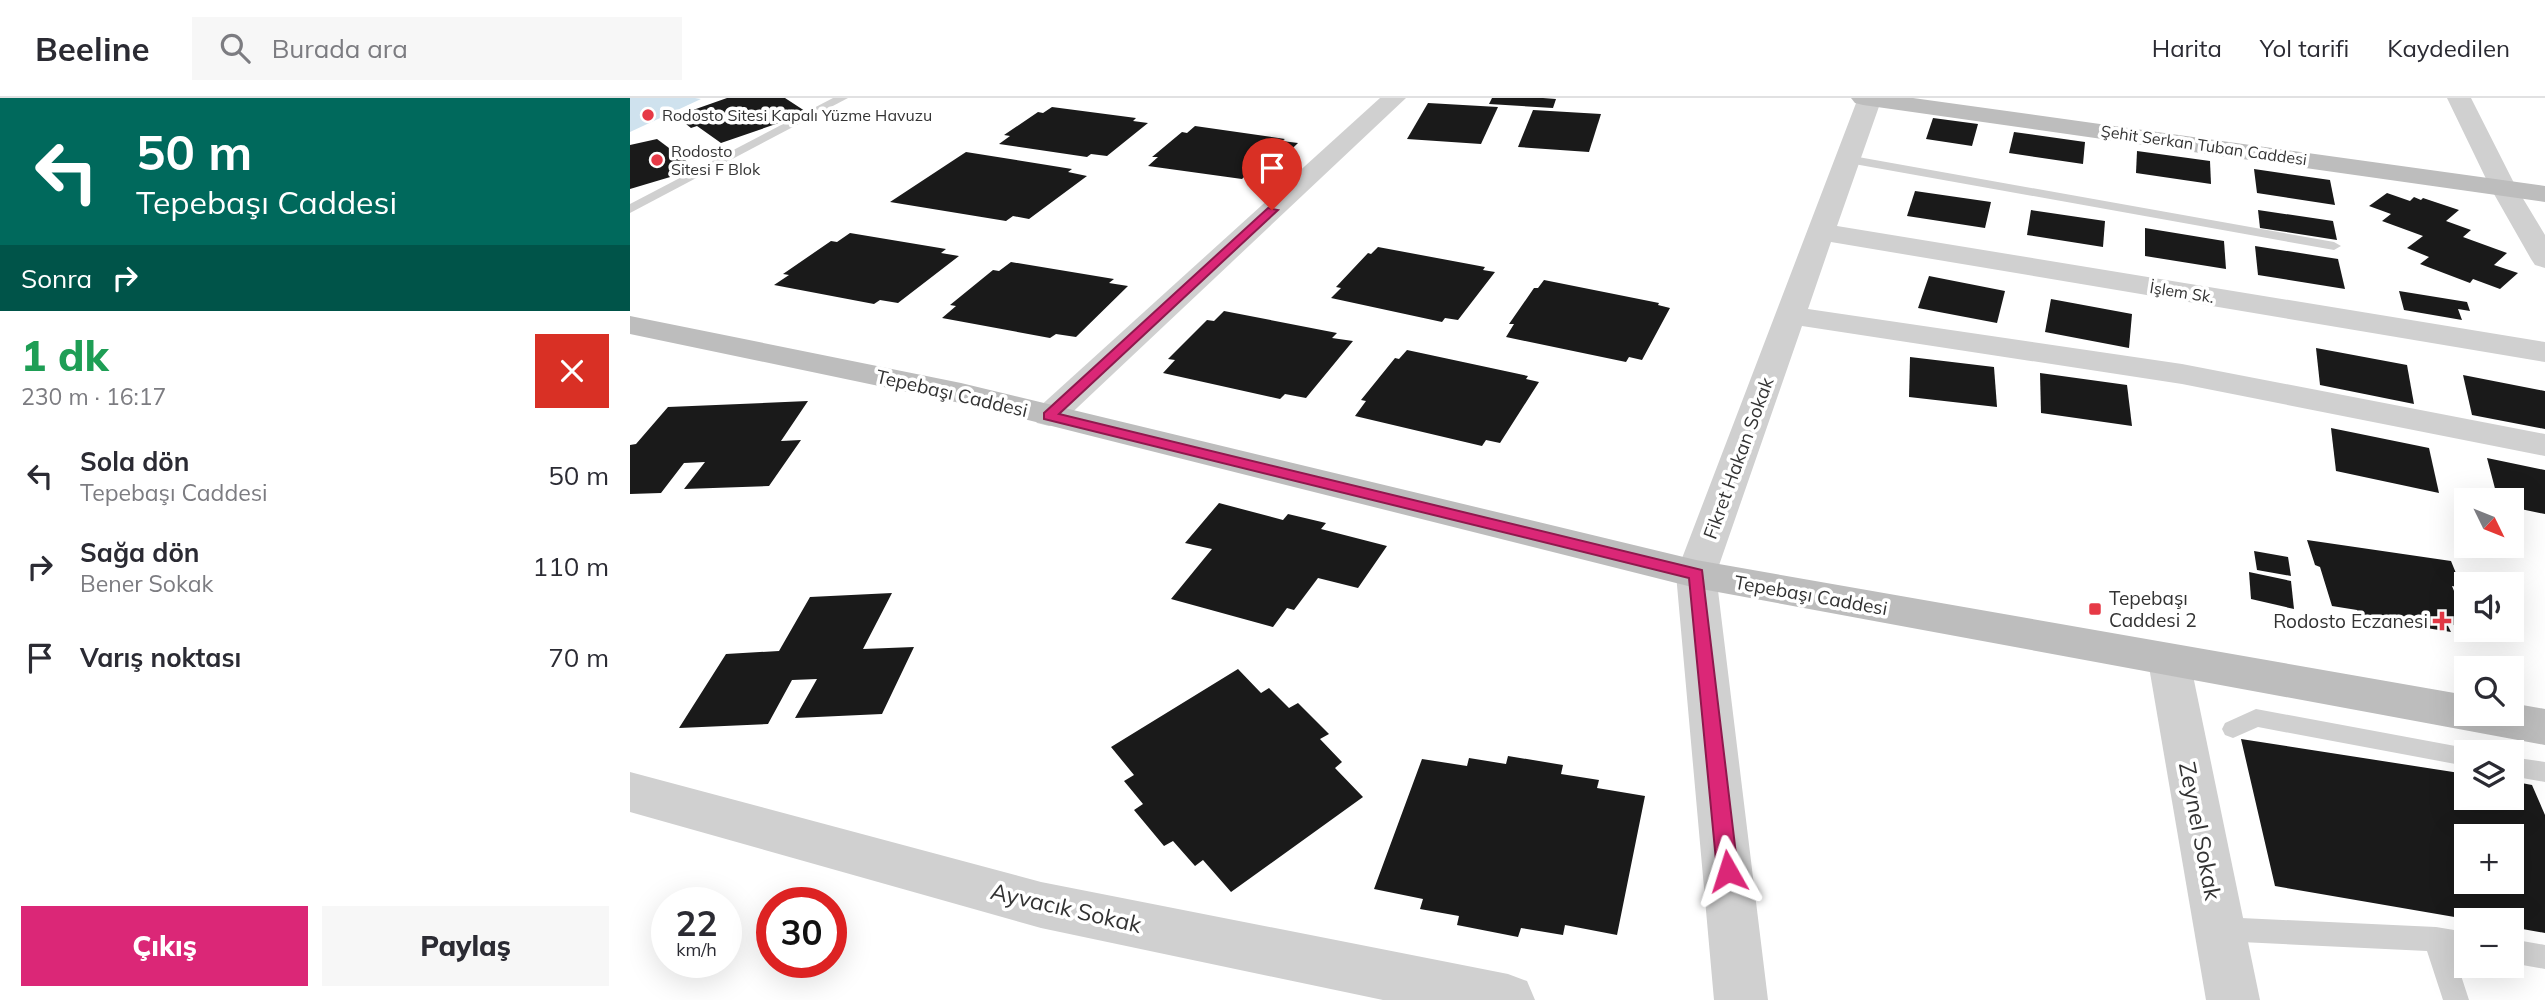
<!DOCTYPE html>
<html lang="tr">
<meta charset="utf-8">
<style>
body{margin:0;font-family:Mulish,sans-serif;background:#f7f7f7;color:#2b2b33;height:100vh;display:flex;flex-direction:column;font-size:26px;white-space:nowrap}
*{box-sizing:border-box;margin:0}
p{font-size:23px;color:#7c7c81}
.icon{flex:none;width:38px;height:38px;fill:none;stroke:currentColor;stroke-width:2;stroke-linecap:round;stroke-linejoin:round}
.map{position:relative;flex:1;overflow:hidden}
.side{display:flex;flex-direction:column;background:#fff;width:630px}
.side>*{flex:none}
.banner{background:#00695c;color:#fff;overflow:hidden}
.needle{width:46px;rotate:133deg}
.controls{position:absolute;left:1824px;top:390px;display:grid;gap:14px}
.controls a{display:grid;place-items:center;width:70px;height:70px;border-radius:0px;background:#fff;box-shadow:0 7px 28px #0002;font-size:35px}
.speed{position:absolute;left:21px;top:789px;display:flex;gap:14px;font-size:35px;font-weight:700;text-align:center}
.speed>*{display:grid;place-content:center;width:91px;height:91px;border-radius:50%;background:#fff;box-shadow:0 7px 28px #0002;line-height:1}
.speed small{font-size:18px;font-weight:400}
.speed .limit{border:10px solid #d22;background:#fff;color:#111}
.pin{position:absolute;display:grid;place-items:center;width:60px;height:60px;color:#fff;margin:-72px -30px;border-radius:50% 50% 50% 0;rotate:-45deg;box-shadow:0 0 7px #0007}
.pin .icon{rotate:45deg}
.me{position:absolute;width:77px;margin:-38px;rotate:354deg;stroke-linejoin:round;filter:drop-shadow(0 0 5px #0008)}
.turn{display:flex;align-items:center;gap:24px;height:147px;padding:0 21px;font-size:32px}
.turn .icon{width:91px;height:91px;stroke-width:2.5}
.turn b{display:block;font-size:49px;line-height:60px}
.then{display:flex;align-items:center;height:66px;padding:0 21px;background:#0003;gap:14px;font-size:26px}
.round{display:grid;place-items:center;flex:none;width:74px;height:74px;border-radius:0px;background:#f7f7f7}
.overview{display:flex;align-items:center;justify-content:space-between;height:119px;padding:0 21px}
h1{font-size:42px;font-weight:800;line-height:52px;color:#1e9e55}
.action{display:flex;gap:14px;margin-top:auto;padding:14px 21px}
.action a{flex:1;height:80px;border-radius:0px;background:#db2777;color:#fff;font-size:28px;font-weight:800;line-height:80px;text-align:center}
.action a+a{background:#f7f7f7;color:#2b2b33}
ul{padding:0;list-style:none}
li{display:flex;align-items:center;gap:21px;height:91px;padding:0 21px}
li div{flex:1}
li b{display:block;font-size:26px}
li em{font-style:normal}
header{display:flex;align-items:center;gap:42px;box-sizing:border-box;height:98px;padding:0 35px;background:#fff;border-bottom:2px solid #e1e1e2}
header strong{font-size:33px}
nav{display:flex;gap:38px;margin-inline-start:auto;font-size:24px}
.search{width:490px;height:63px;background:#f7f7f7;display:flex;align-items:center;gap:18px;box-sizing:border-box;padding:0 24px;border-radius:0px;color:#7c7c81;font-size:26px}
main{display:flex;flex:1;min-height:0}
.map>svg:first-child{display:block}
.water{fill:#cfe2ee}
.building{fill:#1a1a1a;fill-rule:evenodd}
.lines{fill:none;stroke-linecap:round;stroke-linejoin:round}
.lane{fill:#d0d0d0;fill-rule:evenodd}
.street{fill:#d0d0d0;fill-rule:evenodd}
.secondary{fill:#bdbdbd;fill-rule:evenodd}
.route{fill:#db2777;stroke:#8e194d;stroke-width:2}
.poi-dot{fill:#e63946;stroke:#fff;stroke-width:2.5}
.labels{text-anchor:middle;stroke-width:7;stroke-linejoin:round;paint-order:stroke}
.far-poi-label{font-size:16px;fill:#333;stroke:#fff;text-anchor:start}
.far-street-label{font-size:16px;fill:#333;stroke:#fff}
.street-label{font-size:19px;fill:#333;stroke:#fff}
.poi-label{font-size:19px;fill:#333;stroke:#fff;text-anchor:start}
.near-street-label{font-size:23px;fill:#333;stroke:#fff}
</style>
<header>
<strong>Beeline</strong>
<div class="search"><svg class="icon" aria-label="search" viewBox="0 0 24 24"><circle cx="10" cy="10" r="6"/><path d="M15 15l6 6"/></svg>Burada ara</div>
<nav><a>Harita</a><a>Yol tarifi</a><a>Kaydedilen</a></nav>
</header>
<main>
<section class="side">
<div class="banner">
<div class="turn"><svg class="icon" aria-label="left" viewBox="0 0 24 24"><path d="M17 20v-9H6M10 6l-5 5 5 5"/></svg><div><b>50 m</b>Tepebaşı Caddesi</div></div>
<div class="then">Sonra<svg class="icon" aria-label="right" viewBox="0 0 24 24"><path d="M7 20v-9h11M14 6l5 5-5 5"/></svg></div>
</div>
<div class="overview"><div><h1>1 dk</h1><p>230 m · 16:17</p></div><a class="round" style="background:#d93025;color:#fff"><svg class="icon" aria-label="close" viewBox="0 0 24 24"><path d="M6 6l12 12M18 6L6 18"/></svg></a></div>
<ul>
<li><svg class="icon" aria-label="left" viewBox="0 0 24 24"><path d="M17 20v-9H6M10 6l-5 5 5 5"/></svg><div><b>Sola dön</b><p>Tepebaşı Caddesi</p></div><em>50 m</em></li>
<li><svg class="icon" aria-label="right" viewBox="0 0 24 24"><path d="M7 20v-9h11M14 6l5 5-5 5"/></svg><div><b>Sağa dön</b><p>Bener Sokak</p></div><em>110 m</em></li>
<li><svg class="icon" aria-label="arrive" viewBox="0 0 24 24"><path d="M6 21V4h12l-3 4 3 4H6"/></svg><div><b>Varış noktası</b></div><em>70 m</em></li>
</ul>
<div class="action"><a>Çıkış</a><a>Paylaş</a></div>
</section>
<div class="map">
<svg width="1915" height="902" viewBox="0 0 1915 902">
<rect width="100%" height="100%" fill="#fff"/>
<path class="water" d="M0,0H65L71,1L0,34Z"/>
<g class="building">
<path d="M97,0H155L178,15L91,45L67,28L61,30L46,18Z"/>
<path d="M862,0H913L926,1L923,10L859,6Z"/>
<path d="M798,5L868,9L851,46L777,41Z"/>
<path d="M422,9L506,20L503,23L518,25L477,58L461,56L457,59L369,46L380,38L374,37L408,14L413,15Z"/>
<path d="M903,12L971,16L959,54L888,49Z"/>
<path d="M1303,20L1348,26L1342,48L1296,41Z"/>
<path d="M565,28L655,41L652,43L668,45L632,80L615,78L612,81L518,68L528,59H522L552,34L557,35Z"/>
<path d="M1384,34L1455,44L1453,66L1379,55Z"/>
<path d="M27,41L67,71L0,91V47Z"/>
<path d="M1507,53L1580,63L1581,86L1506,75Z"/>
<path d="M336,54L442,71L438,74L457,78L399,121L383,118L376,123L260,104Z"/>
<path d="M1624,71L1700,82L1705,107L1627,95Z"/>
<path d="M1285,93L1361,104L1355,130L1277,118Z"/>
<path d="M1757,95L1780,103L1784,99L1791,102L1793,100L1829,112L1816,123L1841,132L1833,139L1877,155L1864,167L1888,175L1870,191L1843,181L1840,185L1790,166L1799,159L1777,150L1793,138L1752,123L1761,116L1739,108Z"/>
<path d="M1401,112L1475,123L1473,149L1397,137Z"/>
<path d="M1628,112L1703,123L1707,142L1630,130Z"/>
<path d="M1515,130L1594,143L1596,171L1515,158Z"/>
<path d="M220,135L316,151L311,155L329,158L268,205L250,202L244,206L144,187L159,177L153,176L201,143L207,144Z"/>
<path d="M1625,148L1708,161L1715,191L1628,177Z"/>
<path d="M748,149L855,169L853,172L865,174L828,222L815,220L812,224L701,200L711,190L706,189L738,155L741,156Z"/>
<path d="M381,164L484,181L479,185L498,188L446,239L426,236L420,240L312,220L326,208L320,207L363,172L369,173Z"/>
<path d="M1299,178L1375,193L1367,225L1288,210Z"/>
<path d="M914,182L1029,205L1028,207L1040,210L1012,262L999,259L996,264L876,239L884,226H879L904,190H908Z"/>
<path d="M1769,193L1837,204L1840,213L1828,211L1832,222L1774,212Z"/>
<path d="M1421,201L1502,216L1499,250L1415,234Z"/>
<path d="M594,213L707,235L702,240L723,243L676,300L655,296L650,301L533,275L545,262L538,261L577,222L584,223Z"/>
<path d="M1686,250L1777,267L1784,306L1690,287Z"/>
<path d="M777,252L898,278L896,281L909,284L870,345L856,342L852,348L725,318L736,303L731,302L765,260L769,261Z"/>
<path d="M1280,259L1364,269L1367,309L1279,299Z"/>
<path d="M1410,275L1497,287L1502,328L1411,315Z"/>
<path d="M1833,277L1915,293V331L1842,317Z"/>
<path d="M178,303L151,343L171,342L139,388L54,391L75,364L54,365L31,395L0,396V347L6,346L38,309Z"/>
<path d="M1701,330L1799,350L1809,395L1706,373Z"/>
<path d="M1857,360L1915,372V416L1881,409V402H1868Z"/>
<path d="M589,405L653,422L658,416L696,425L691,431L757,448L728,490L688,480L664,512L657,510L643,529L541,501L582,451L555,445Z"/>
<path d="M1677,442L1821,463L1832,490L1822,488L1836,522V529L1817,526L1821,534L1729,519L1727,512L1702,508L1690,469L1685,467Z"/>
<path d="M1624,453L1658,459L1661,478L1627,472Z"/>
<path d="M1619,474L1661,483L1664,511L1621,501Z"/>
<path d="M262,495L233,551L284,549L252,616L165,620L187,581L162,582L138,626L49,630L96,556L149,553L180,499Z"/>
<path d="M608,571L631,595L639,590L659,610L668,605L699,636L690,641L712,664L705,670L733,699L601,794L573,762L565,768L543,743L534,748L504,712L513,706L494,683L504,677L481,649Z"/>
<path d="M1611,641L1836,676V700H1881V683L1902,687L1915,717V835L1881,829V822H1842L1645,788ZM1836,738H1881V784H1836Z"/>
<path d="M878,658L933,667L931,676L969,682L967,690L1015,698L987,837L935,827L933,837L891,830L888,839L827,827L829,818L790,811L793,801L744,791L792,661L837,668L839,660L876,666Z"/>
</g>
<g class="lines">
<g class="lane">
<path d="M203,0H218L0,115V106Z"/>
<path d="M1217,57L1704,144L1711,148L1704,152L1213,64V58Z"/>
<path d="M1626,611L1836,650L1845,654H1836V668L1628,629L1603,640L1595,637L1592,631L1595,625Z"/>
<path d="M1881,659L1915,664V684L1881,678Z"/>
<path d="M1590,819L1806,829L1836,834V858L1824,856L1839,902H1813L1797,853L1590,843L1581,839L1577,831L1581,823Z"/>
<path d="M1881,841L1915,847V871L1881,865Z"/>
</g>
<g class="street">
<path d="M750,0H776L431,325L419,328L407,325L402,318L407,311Z"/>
<path d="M1228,0H1252L1207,128L1915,244V264L1201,144L1178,211L1552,266L1915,336V358L1552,286L1172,228L1086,476L1138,902H1084L1046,476Z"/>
<path d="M1817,0H1841L1886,89L1915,137V170L1905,167L1901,161L1860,89Z"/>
<path d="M1539,547L1554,552L1560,563L1630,902H1576L1518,563L1524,552Z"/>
<path d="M0,674L411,784L878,876L897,883L905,902H753L411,830L0,714Z"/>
</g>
<g class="secondary">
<path d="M1221,0H1283L1915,88V104L1233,7L1225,5Z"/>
<path d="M0,218L331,285L1066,462L1836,597V616H1881V605L1915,611V647L1066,490L330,305L0,236Z"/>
</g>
</g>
<path class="route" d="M638,110L648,112L429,316L1072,472L1108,773L1105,779L1098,782L1090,779L1087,773L1059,480L414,321V315Z"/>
<g class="poi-dot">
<circle cx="18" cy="17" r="7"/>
<circle cx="27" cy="62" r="7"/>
<rect x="1458" y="504" width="14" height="14" rx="3.5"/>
<path d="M1808.5 512.5h7v7h7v7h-7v7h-7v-7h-7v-7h7z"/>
</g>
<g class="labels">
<g class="far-poi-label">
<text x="32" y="23">Rodosto Sitesi Kapalı Yüzme Havuzu</text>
<text x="41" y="59">Rodosto<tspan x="41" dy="18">Sitesi F Blok</tspan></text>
</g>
<g class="far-street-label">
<text transform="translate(1574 47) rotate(8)" y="6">Şehit Serkan Tuban Caddesi</text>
<text transform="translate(1552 194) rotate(9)" y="6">İşlem Sk.</text>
</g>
<g class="street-label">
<text transform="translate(322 295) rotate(13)" y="7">Tepebaşı Caddesi</text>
<text transform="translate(1108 360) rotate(-70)" y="7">Fikret Hakan Sokak</text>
<text transform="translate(1181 497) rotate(10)" y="7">Tepebaşı Caddesi</text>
</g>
<g class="poi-label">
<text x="1479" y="507">Tepebaşı<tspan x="1479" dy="22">Caddesi 2</tspan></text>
<text x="1798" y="530" text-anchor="end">Rodosto Eczanesi</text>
</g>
<g class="near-street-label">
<text transform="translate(1570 733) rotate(79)" y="8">Zeynel Sokak</text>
<text transform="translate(436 810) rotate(13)" y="8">Ayvacık Sokak</text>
</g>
</g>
</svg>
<div class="controls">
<a><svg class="needle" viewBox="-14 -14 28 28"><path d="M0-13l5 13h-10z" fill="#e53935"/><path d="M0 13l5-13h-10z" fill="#7c7c81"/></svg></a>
<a><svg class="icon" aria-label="sound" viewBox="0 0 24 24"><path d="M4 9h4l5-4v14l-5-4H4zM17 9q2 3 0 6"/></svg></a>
<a><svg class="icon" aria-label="search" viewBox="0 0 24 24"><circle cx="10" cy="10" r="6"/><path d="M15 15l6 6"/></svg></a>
<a><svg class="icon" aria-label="layers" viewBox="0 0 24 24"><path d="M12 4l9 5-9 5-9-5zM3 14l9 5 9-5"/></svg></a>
<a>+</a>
<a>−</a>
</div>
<div class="speed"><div>22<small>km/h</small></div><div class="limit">30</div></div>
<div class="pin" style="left:642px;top:112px;background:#d93025"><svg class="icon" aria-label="arrive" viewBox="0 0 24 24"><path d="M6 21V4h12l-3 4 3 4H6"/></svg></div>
<svg class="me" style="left:1098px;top:773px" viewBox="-20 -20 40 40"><path d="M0-17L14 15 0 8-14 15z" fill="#db2777" stroke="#fff" stroke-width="4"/></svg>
</div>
</main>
